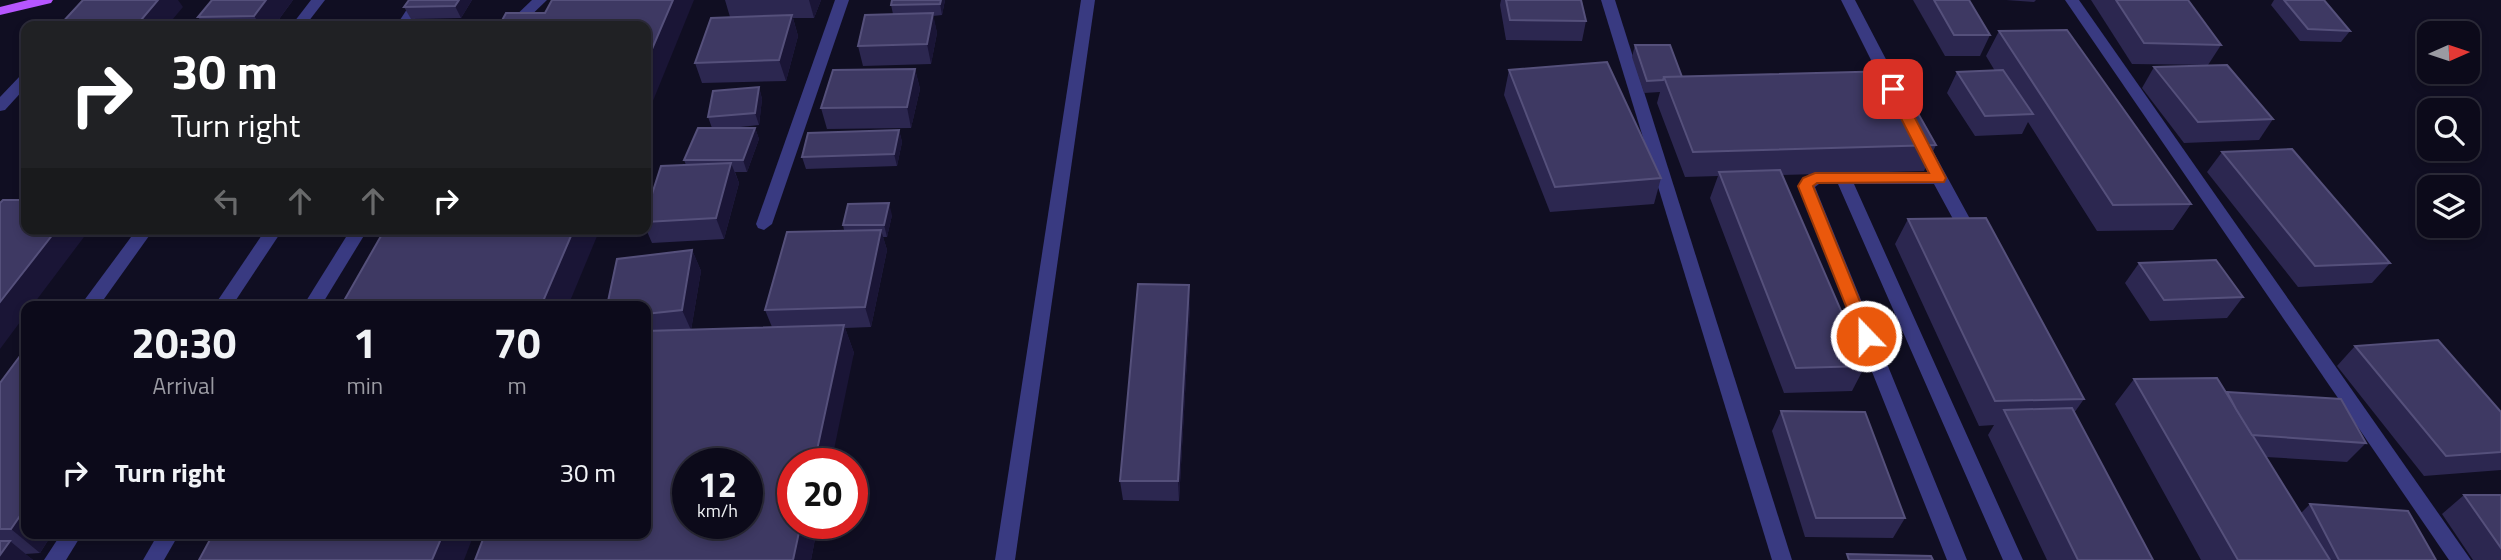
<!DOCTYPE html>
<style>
body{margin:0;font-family:"Titillium Web",sans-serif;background:#1a1827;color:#f1f3f6;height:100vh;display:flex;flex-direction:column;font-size:26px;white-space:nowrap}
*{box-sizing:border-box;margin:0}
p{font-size:23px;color:#9a9aa2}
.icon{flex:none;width:38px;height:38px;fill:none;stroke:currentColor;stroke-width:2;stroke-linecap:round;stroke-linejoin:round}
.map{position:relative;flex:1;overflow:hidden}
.side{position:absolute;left:21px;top:301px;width:630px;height:238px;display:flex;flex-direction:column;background:#0c0a1a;border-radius:14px;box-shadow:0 4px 10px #0003,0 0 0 2px #2c2b39}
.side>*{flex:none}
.banner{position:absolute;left:21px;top:21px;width:630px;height:214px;border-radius:14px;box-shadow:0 4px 10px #0003,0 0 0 2px #2c2b39;background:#202124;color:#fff;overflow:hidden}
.needle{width:46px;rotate:87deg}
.buttons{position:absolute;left:2417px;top:21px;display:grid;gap:14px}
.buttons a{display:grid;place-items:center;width:63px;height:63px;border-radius:14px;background:#0c0a1a;box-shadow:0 4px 10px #0003,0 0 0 2px #2c2b39;font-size:35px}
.speed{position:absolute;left:672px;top:448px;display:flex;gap:14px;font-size:35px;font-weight:700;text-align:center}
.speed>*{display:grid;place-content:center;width:91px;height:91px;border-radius:50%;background:#0c0a1a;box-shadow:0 4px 10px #0003,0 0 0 2px #2c2b39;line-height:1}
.speed small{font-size:18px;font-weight:400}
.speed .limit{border:10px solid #d22;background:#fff;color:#111}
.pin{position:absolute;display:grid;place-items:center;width:60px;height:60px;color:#fff;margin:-30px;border-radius:14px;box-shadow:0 4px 10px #0006}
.me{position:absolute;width:77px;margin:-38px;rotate:338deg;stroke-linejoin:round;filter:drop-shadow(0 0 5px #0008)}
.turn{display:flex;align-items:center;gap:24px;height:147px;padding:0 35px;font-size:32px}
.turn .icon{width:91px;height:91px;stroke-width:2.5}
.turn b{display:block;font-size:49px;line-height:60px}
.lanes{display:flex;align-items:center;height:66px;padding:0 35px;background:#0003;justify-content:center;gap:35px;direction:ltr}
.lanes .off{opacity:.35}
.eta{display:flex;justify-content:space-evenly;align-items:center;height:119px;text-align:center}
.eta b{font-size:42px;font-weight:700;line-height:49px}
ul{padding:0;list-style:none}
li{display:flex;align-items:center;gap:21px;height:105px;padding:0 35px}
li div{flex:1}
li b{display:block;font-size:26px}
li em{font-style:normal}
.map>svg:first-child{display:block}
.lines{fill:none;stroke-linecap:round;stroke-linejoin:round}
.service{fill:#393a81;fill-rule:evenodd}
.minor{fill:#393a81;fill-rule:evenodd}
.primary{fill:#b656ff;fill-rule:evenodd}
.wall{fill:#2c2750}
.shaded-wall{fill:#1a1536}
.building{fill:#3e3963;stroke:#55507b;stroke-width:2;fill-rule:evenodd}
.route{fill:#ea580c;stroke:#983908;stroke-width:2}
</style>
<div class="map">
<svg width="2501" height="560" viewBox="0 0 2501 560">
<rect width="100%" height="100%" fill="#100e22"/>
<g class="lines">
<g class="service">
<path d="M532,0H547L520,26H505Z"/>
<path d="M1081,0H1095L1015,560H995Z"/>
<path d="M1841,0H1855L1902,90L1899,93H1889L1886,90Z"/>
<path d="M1919,135L1927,140L1981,239L1978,243H1966L1934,184H1854L2023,560H2003L1838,184H1819L1815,187L1967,560H1947L1798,186L1809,174L1815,172H1928L1911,140Z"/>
<path d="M351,229H368L321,306H303Z"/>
<path d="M158,534H179L164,560H143Z"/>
</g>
<g class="minor">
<path d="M311,0H325L305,26H291Z"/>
<path d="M413,0H427L410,26H396Z"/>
<path d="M835,0H849L772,224L764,230L758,228L756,224Z"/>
<path d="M1601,0H1615L1792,560H1772Z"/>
<path d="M2065,0H2079L2471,560H2449Z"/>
<path d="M26,73V87L5,110L0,111V97L21,75Z"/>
<path d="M137,229H154L99,306H80Z"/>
<path d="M266,229H283L232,306H214Z"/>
<path d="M61,534H82L66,560H44Z"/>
</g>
<path class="primary" d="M28,0H53L51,3L0,15V7Z"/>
</g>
<g class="wall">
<path d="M293,0L274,26H204L198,17Z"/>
<path d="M472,0L461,18L411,19L404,7Z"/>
<path d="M725,0H821L814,18H793L798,36L786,81L702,83L695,63L730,17Z"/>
<path d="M945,0L942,15L933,16L937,33L931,64L863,66L858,46L893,14L891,5Z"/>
<path d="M1501,0H1581L1586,21L1582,41L1506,40L1500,5Z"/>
<path d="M1913,0H1969L1990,35L1980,56H1945Z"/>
<path d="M2006,0H2036L2034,2Z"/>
<path d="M2091,0H2188L2221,45L2208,65L2132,64Z"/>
<path d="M2274,0H2324L2350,31L2341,42L2300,41L2271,5Z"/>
<path d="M1999,31L2191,204L2173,230L2097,231L2028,122L2022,134L1975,136L1947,93L1957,72L1995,71L1986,56Z"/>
<path d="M1635,45L1682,77L1936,145L1924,171L1782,175L1865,366L1852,391L1784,393L1710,198L1718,176L1685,177L1657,103L1660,92L1644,93L1632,57Z"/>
<path d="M2154,67L2273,119L2259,140L2184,143L2142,88Z"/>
<path d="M915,69L920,89L911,128L827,129L821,108Z"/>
<path d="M1509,70L1661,178L1654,204L1550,212L1504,95Z"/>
<path d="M759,87L762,99L759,125L731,128H755L759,139L747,172H735L739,183L724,239L652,243L646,229V213L686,165L684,160L712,128L708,117Z"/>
<path d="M899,130L902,142L897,166L806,169L802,157Z"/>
<path d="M2222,152L2390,263L2372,283L2298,287L2207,172Z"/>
<path d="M892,215L887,237H883L887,250L871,327L845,328L854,353L793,523H818L811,560H475L646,534V306L692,250L701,271L691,330L772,327L765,310L844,230L843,225Z"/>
<path d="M1908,219L2084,399L2074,413L2153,560H2047L1988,435L1994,425L1979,426L1895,244Z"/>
<path d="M2139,263L2243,297L2227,318L2150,321L2125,283Z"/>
<path d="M1190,305L1179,501L1123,500L1120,481Z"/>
<path d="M2355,346L2501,412V470L2424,476L2337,366Z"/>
<path d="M2134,379L2226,393L2227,392L2366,443L2347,462L2266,457L2301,513L2310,504L2436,560H2201L2115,404Z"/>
<path d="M0,383L26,534H52L40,553L25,554L33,560H0Z"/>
<path d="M1781,411L1905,518L1893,538L1805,537L1772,431Z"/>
<path d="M2464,495H2501V560H2473L2442,514Z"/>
</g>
<g class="shaded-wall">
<path d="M158,0H178L183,7L167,26H136Z"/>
<path d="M266,0H293L274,26H261L254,16Z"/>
<path d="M459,0H472L461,18L455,6Z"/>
<path d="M673,0H694L646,118V63Z"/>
<path d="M809,0H821L814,18Z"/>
<path d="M941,0H945L942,15L940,4Z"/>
<path d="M933,13L937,33L931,64L927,44Z"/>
<path d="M792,15L798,36L786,81L779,60Z"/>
<path d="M915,69L920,89L911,128L907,107Z"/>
<path d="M759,87L762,99L759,125L755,113Z"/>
<path d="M755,128L759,139L747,172L743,160Z"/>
<path d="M899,130L902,142L897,166L894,154Z"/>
<path d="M731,163L739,183L724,239L716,218Z"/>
<path d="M889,203L892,215L887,237L884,225Z"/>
<path d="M57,229H90L32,306H26V314L0,349V302Z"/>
<path d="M574,229H600L568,306H541Z"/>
<path d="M881,230L887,250L871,327L865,307Z"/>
<path d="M692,250L701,271L691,330L682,310Z"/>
<path d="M1189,285L1190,305L1179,501L1178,481Z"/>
<path d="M844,325L854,353L831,464H814Z"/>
<path d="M26,507V534H52L40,553L11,529Z"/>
<path d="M801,523H818L811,560H793Z"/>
<path d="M443,534H474L464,560H432Z"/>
<path d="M10,541L33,560H0V555Z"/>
</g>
<g class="building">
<path d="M83,0H158L136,26H59Z"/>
<path d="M212,0H266L254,16L198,17Z"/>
<path d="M409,0H459L455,6L404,7Z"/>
<path d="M552,0H673L646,63V26H499L506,13H545Z"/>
<path d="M892,0H941L940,4L891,5Z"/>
<path d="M1506,0H1581L1586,21L1510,20Z"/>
<path d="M1934,0H1969L1990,35H1954Z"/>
<path d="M2116,0H2188L2221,45L2144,43Z"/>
<path d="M2284,0H2324L2350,31L2308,29Z"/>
<path d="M933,13L927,44L858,46L865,15Z"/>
<path d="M792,15L779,60L695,63L711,18Z"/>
<path d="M2067,30L2191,204L2113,205L1999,31Z"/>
<path d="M1635,45H1670L1682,77H1664L1663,80L1647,81Z"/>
<path d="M1607,62L1661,178L1555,187L1509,70Z"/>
<path d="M2227,65L2273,119L2198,122L2154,67Z"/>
<path d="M915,69L907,107L821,108L833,70Z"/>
<path d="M2003,70L2033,114L1985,116L1957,72Z"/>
<path d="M1894,71L1936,145L1693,152L1664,77Z"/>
<path d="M759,87L755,113L708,117L713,91Z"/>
<path d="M698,128H755L743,160H684Z"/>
<path d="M899,130L894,154L802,157L808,133Z"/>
<path d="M2292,149L2390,263L2315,266L2222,152Z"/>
<path d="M731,163L716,218L646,222V213L661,166Z"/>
<path d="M1780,170L1865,366L1796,368L1719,172Z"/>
<path d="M3,200H26V229H57L0,302V203Z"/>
<path d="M889,203L884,225H843L848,204Z"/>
<path d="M1986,218L2084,399L1995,401L1908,219Z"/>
<path d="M385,229H574L541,306H341Z"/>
<path d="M881,230L865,307L765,310L787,232Z"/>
<path d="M692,250L682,310L646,314V306H607L617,259Z"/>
<path d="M2216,260L2243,297L2164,300L2139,263Z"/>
<path d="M1138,284L1189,285L1178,481H1120Z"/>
<path d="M844,325L814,464H793V523H801L793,560H475L485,534H646V331ZM688,464H747V523H688Z"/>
<path d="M2438,340L2501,412V452L2446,456L2355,346Z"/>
<path d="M26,348V507L11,529H0V383Z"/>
<path d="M2217,378L2330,560H2238L2134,379Z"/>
<path d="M2227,392L2341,399L2366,443L2252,435L2236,409Z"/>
<path d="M2072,408L2153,560H2078L2004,410Z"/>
<path d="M1781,411L1865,412L1905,518H1816Z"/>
<path d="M2464,495H2501V548Z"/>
<path d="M2310,504L2408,511L2436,560H2339Z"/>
<path d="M213,534H443L432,560H199Z"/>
<path d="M0,541H10L0,555Z"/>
<path d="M1847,554L1931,556L1933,560H1849Z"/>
</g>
<path class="route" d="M1893,85L1900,89L1946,178L1944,182L1817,183L1813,186L1874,336L1866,342L1858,336L1798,186L1803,178L1815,173H1929L1886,89Z"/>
</svg>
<div class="buttons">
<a><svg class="needle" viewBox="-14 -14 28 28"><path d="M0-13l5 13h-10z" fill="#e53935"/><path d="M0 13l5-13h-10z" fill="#9a9aa2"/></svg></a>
<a><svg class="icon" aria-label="search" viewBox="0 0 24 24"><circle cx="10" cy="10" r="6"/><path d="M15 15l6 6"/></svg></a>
<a><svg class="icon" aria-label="layers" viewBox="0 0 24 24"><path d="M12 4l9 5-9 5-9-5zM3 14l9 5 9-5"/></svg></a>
</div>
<div class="speed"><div>12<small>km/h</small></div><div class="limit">20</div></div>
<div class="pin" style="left:1893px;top:89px;background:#d93025"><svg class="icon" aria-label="arrive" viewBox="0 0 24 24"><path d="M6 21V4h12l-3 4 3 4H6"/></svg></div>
<svg class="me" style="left:1866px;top:336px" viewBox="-20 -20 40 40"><circle r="17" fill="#ea580c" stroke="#fff" stroke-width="3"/><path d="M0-11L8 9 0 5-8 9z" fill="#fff"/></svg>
<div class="banner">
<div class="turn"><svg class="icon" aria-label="right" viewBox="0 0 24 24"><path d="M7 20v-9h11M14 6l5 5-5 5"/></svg><div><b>30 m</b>Turn right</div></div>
<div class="lanes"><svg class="icon off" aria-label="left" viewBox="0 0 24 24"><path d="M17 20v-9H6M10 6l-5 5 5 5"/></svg><svg class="icon off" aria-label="ahead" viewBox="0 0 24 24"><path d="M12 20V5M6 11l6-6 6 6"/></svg><svg class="icon off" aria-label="ahead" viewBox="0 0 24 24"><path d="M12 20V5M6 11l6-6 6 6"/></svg><svg class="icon" aria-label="right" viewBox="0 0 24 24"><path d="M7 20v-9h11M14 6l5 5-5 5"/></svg></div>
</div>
<section class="side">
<div class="eta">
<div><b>20:30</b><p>Arrival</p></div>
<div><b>1</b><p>min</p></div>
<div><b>70</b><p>m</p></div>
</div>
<ul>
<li><svg class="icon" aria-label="right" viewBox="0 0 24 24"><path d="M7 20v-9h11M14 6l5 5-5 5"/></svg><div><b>Turn right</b></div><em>30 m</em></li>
</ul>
</section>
</div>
